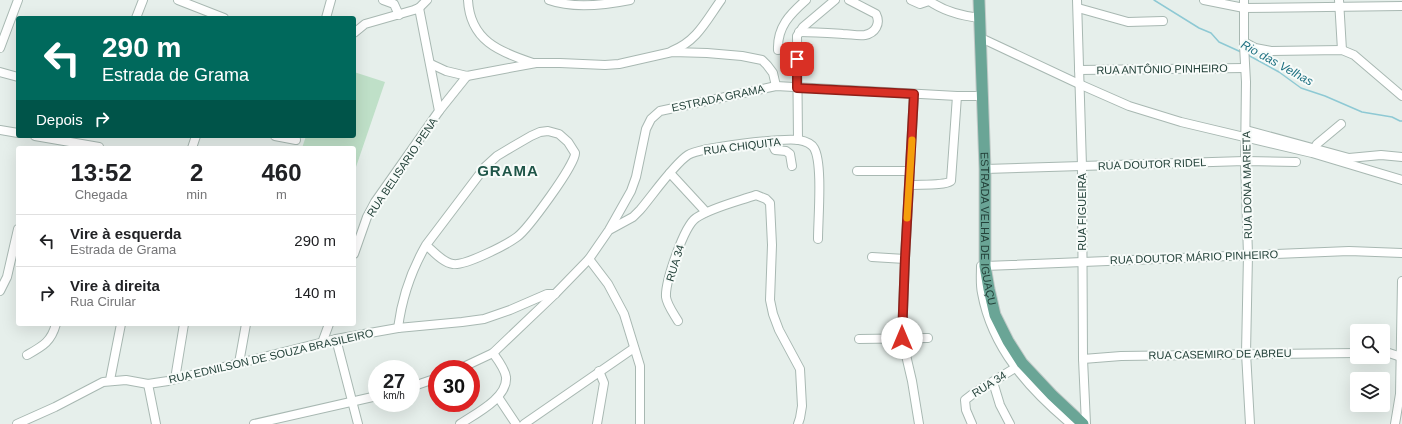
<!DOCTYPE html>
<html lang="pt">
<meta charset="utf-8">
<style>
body{margin:0;font-family:Arial,sans-serif;background:#f2f2f2;color:#202124;height:100vh;display:flex;flex-direction:column;font-size:15px;white-space:nowrap}
*{box-sizing:border-box;margin:0}
p{font-size:13px;color:#757577}
.icon{flex:none;width:22px;height:22px;fill:none;stroke:currentColor;stroke-width:2;stroke-linecap:round;stroke-linejoin:round}
.map{position:relative;flex:1;overflow:hidden}
.drawer{position:absolute;left:16px;top:146px;width:340px;height:180px;display:flex;flex-direction:column;background:#fff;border-radius:4px;box-shadow:0 4px 16px #0002}
.drawer>*{flex:none}
.guide{position:absolute;left:16px;top:16px;width:340px;height:122px;border-radius:4px;box-shadow:0 4px 16px #0002;background:#00695c;color:#fff;overflow:hidden}
.fabs{position:absolute;left:1350px;top:324px;display:grid;gap:8px}
.fabs a{display:grid;place-items:center;width:40px;height:40px;border-radius:4px;background:#fff;box-shadow:0 4px 16px #0002;font-size:20px}
.speed{position:absolute;left:368px;top:360px;display:flex;gap:8px;font-size:20px;font-weight:700;text-align:center}
.speed>*{display:grid;place-content:center;width:52px;height:52px;border-radius:50%;background:#fff;box-shadow:0 4px 16px #0002;line-height:1}
.speed small{font-size:10px;font-weight:400}
.speed .limit{border:6px solid #d22;background:#fff;color:#111}
.pin{position:absolute;display:grid;place-items:center;width:34px;height:34px;color:#fff;margin:-17px;border-radius:8px;box-shadow:0 2px 6px #0006}
.me{position:absolute;width:44px;margin:-22px;rotate:0deg;stroke-linejoin:round;filter:drop-shadow(0 0 3px #0008)}
.turn{display:flex;align-items:center;gap:14px;height:84px;padding:0 20px;font-size:18px}
.turn .icon{width:52px;height:52px;stroke-width:2.5}
.turn b{display:block;font-size:28px;line-height:34px}
.then{display:flex;align-items:center;height:38px;padding:0 20px;background:#0003;gap:8px;font-size:15px}
.eta{display:flex;justify-content:space-evenly;align-items:center;height:68px;text-align:center}
.eta b{font-size:24px;font-weight:600;line-height:28px}
ul{padding:0;list-style:none}
li{display:flex;align-items:center;gap:12px;height:52px;padding:0 20px;border-top:1px solid #e0e0e0}
li div{flex:1}
li b{display:block;font-size:15px}
li em{font-style:normal}
.map>svg:first-child{display:block}
.green{fill:#bfe0c8}
.lines{fill:none;stroke-linecap:round;stroke-linejoin:round}
.stream{stroke:#8ec9d4;stroke-width:1.5}
.minor-casing{stroke:#a8b8b2;stroke-width:10}
.major-casing{stroke:#c2cac8;stroke-width:13}
.minor{stroke:#fff;stroke-width:8}
.major{stroke:#6aa596;stroke-width:11}
.route-casing{stroke:#8d1f18;stroke-width:10}
.route{stroke:#d93025;stroke-width:7}
.slow{stroke:#f59e0b;stroke-width:7}
.labels{text-anchor:middle;stroke-width:4;stroke-linejoin:round;paint-order:stroke}
.street-label{font-size:11px;fill:#24423a;stroke:#f7fbf9}
.water-label{font-size:12px;font-style:italic;fill:#1c6f80;stroke:#f7fbf9}
.district-label{font-size:15px;font-weight:bold;letter-spacing:1px;fill:#1f5548;stroke:#f7fbf9}
</style>
<div class="map">
<svg width="1402" height="424" viewBox="0 0 1402 424">
<rect width="100%" height="100%" fill="#e6efeb"/>
<path class="green" d="M354,72L385,82L356,167H354V148H302L306,136H354Z"/>
<g class="lines">
<g class="stream">
<path d="M1154,0L1199,28L1211,33L1219,42L1241,52"/>
<path d="M1248,55L1279,72L1301,88L1325,96L1362,112L1392,117L1400,121H1402"/>
</g>
<defs>
<g id="minor">
<path d="M178,0L224,18"/>
<path d="M383,0L394,4L399,15"/>
<path d="M468,0C470,40 499,52 533,63"/>
<path d="M549,0C574,9 605,5 630,0"/>
<path d="M911,0L920,4L929,1"/>
<path d="M928,0C943,11 962,16 980,18"/>
<path d="M1077,0L1082,166L1083,359L1086,424"/>
<path d="M1204,0L1244,8L1402,6"/>
<path d="M1244,0V45L1246,82L1245,161L1248,255L1246,353L1250,424"/>
<path d="M1339,0L1342,50"/>
<path d="M1078,8L1128,22L1163,21"/>
<path d="M136,18L143,0"/>
<path d="M326,18L331,0"/>
<path d="M799,32C814,32 828,33 843,34C850,34 858,36 865,35C875,33 881,24 876,14L849,0"/>
<path d="M354,33L365,24L414,10L419,8L427,0"/>
<path d="M981,38L1079,84L1129,106L1181,122L1312,153L1402,180"/>
<path d="M1244,42L1255,48L1271,51L1342,50L1354,55L1402,96"/>
<path d="M0,48L18,0"/>
<path d="M778,50C777,27 790,14 806,0"/>
<path d="M672,51C697,41 706,21 721,0"/>
<path d="M431,64L446,71L467,76L536,63H560L605,65L619,64L672,52L707,53L742,56L762,60L767,65L773,73L776,86"/>
<path d="M1079,70L1245,68"/>
<path d="M0,72L18,77"/>
<path d="M914,94L905,259L902,338L912,381L919,424"/>
<path d="M439,111L467,76"/>
<path d="M0,130L18,133"/>
<path d="M1246,130L1349,158L1381,155L1402,157"/>
<path d="M35,136L99,147"/>
<path d="M275,136L296,140"/>
<path d="M798,140L797,36L803,27L835,0"/>
<path d="M771,141L775,150L786,151L790,154L792,166"/>
<path d="M192,148L196,136"/>
<path d="M1313,151L1317,144L1341,124"/>
<path d="M985,169L1245,161L1296,162"/>
<path d="M857,171H910"/>
<path d="M670,173L706,212"/>
<path d="M909,185C919,184 944,186 951,181L957,96"/>
<path d="M611,229L633,217L640,210C652,196 674,164 688,155C701,147 782,138 799,140C804,141 811,143 814,148C823,163 818,219 818,239"/>
<path d="M354,254L367,217L375,202L439,111L419,8"/>
<path d="M872,257L905,259"/>
<path d="M589,259L608,284L624,314L640,366V424"/>
<path d="M981,266C981,275 980,284 982,293C992,348 1029,389 1071,424"/>
<path d="M985,266L1349,251L1402,253"/>
<path d="M0,291L7,277L18,229"/>
<path d="M678,321C674,314 667,305 666,297C665,282 684,226 696,218C710,208 739,201 756,195L766,199L770,203L772,245L770,300L773,314L779,330L800,369L802,406L800,418L798,424"/>
<path d="M398,328C402,297 411,271 426,245L485,167L497,156L512,147L531,136L540,132L548,131L559,134L568,142L575,153C576,164 527,230 517,237C506,245 465,266 453,264C443,263 433,251 426,245"/>
<path d="M336,339L358,424"/>
<path d="M859,339L928,338"/>
<path d="M322,343L329,324"/>
<path d="M1383,353H1389L1401,357"/>
<path d="M27,355C43,346 51,342 56,324"/>
<path d="M1083,359L1121,356L1357,353"/>
<path d="M239,363L246,324"/>
<path d="M459,369L493,353L555,294L589,259L609,230L631,191L636,177L646,129L651,119L660,111L776,86L957,96H983"/>
<path d="M175,379L184,324"/>
<path d="M110,380L121,324"/>
<path d="M993,382L1000,405L1010,424"/>
<path d="M148,384L156,424"/>
<path d="M411,387L437,378"/>
<path d="M498,397L516,424"/>
<path d="M17,424L55,407L103,382L126,380L148,384L168,381L336,339L398,328L462,322L484,319L510,310L547,294H555"/>
<path d="M254,424L377,396"/>
<path d="M460,424C475,414 508,398 506,377C505,369 498,360 493,353"/>
<path d="M524,424L634,348"/>
<path d="M597,424L604,383L599,371"/>
<path d="M972,424L966,410L965,400L974,393L1015,368"/>
<path d="M1395,424L1400,394L1402,281"/>
</g>
<g id="major">
<path id="s1" d="M979,0L985,169V266L989,289L995,315L1008,341L1022,363L1052,395L1083,424"/>
</g>
</defs>
<use href="#minor" class="minor-casing"/>
<use href="#major" class="major-casing"/>
<use href="#minor" class="minor"/>
<use href="#major" class="major"/>
</g>
<g class="lines">
<defs>
<path id="route" d="M797,59V88L914,94L905,258L902,338"/>
</defs>
<use href="#route" class="route-casing"/>
<use href="#route" class="route"/>
<path class="slow" d="M907,218L912,140"/>
</g>
<g class="labels">
<g class="street-label">
<text transform="translate(1162 69) rotate(-1)" y="4">RUA ANTÔNIO PINHEIRO</text>
<text transform="translate(718 98) rotate(-12)" y="4">ESTRADA GRAMA</text>
<text transform="translate(742 146) rotate(-7)" y="4">RUA CHIQUITA</text>
<text transform="translate(1152 164) rotate(-2)" y="4">RUA DOUTOR RIDEL</text>
<text transform="translate(402 167) rotate(-56)" y="4">RUA BELISARIO PENA</text>
<text transform="translate(1247 185) rotate(-91)" y="4">RUA DONA MARIETA</text>
<text transform="translate(1082 212) rotate(-90)" y="4">RUA FIGUEIRA</text>
<text dy="4" stroke="none"><textPath href="#s1" startOffset="229">ESTRADA VELHA DE IGUAÇU</textPath></text>
<text transform="translate(1194 257) rotate(-2)" y="4">RUA DOUTOR MÁRIO PINHEIRO</text>
<text transform="translate(675 263) rotate(-73)" y="4">RUA 34</text>
<text transform="translate(1220 354) rotate(-1)" y="4">RUA CASEMIRO DE ABREU</text>
<text transform="translate(271 356) rotate(-13)" y="4">RUA EDNILSON DE SOUZA BRASILEIRO</text>
<text transform="translate(989 384) rotate(-32)" y="4">RUA 34</text>
</g>
<g class="water-label">
<text transform="translate(1277 63) rotate(29)" y="4">Rio das Velhas</text>
</g>
<g class="district-label">
<text x="508" y="176">GRAMA</text>
</g>
</g>
</svg>
<div class="fabs">
<a><svg class="icon" aria-label="search" viewBox="0 0 24 24"><circle cx="10" cy="10" r="6"/><path d="M15 15l6 6"/></svg></a>
<a><svg class="icon" aria-label="layers" viewBox="0 0 24 24"><path d="M12 4l9 5-9 5-9-5zM3 14l9 5 9-5"/></svg></a>
</div>
<div class="speed"><div>27<small>km/h</small></div><div class="limit">30</div></div>
<div class="pin" style="left:797px;top:59px;background:#d93025"><svg class="icon" aria-label="arrive" viewBox="0 0 24 24"><path d="M6 21V4h12l-3 4 3 4H6"/></svg></div>
<svg class="me" style="left:902px;top:338px" viewBox="-20 -20 40 40"><circle r="19" fill="#fff"/><path d="M0-13L10 11 0 6-10 11z" fill="#d93025"/></svg>
<div class="guide">
<div class="turn"><svg class="icon" aria-label="left" viewBox="0 0 24 24"><path d="M17 20v-9H6M10 6l-5 5 5 5"/></svg><div><b>290 m</b>Estrada de Grama</div></div>
<div class="then">Depois<svg class="icon" aria-label="right" viewBox="0 0 24 24"><path d="M7 20v-9h11M14 6l5 5-5 5"/></svg></div>
</div>
<section class="drawer">
<div class="eta">
<div><b>13:52</b><p>Chegada</p></div>
<div><b>2</b><p>min</p></div>
<div><b>460</b><p>m</p></div>
</div>
<ul>
<li><svg class="icon" aria-label="left" viewBox="0 0 24 24"><path d="M17 20v-9H6M10 6l-5 5 5 5"/></svg><div><b>Vire à esquerda</b><p>Estrada de Grama</p></div><em>290 m</em></li>
<li><svg class="icon" aria-label="right" viewBox="0 0 24 24"><path d="M7 20v-9h11M14 6l5 5-5 5"/></svg><div><b>Vire à direita</b><p>Rua Cirular</p></div><em>140 m</em></li>
</ul>
</section>
</div>
